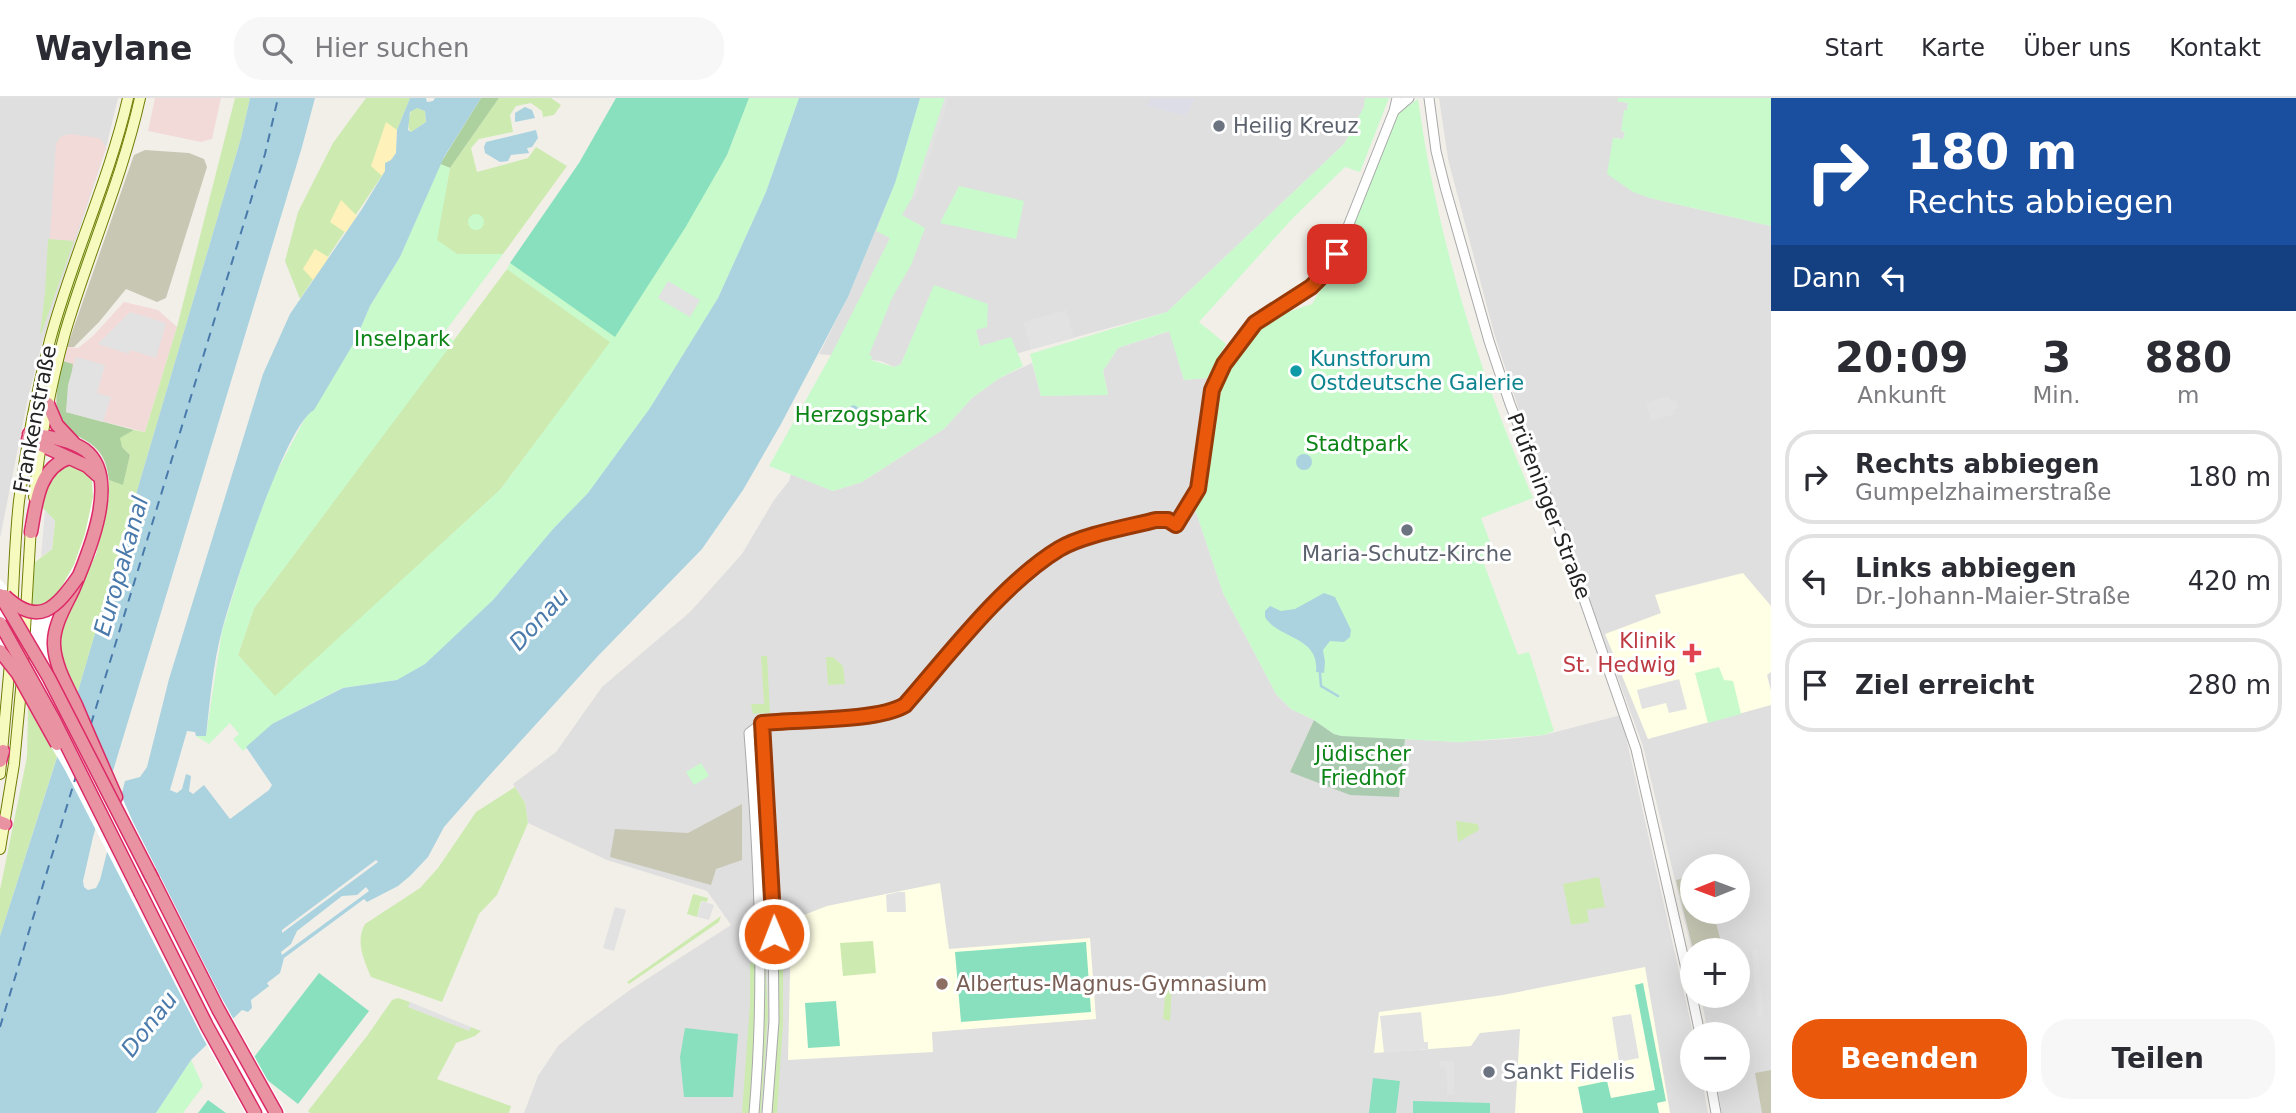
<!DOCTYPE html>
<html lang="de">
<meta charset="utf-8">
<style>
body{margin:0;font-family:"DejaVu Sans",sans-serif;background:#f7f7f7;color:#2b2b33;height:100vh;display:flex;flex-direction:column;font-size:26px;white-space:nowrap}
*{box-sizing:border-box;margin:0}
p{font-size:23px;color:#7c7c81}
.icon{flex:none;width:38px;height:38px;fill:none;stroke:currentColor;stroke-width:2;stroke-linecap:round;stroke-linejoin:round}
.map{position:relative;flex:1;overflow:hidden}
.panel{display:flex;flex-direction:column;background:#fff;width:525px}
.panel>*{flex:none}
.banner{background:#1a4fa0;color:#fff;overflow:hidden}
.needle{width:46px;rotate:269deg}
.controls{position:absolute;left:1680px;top:756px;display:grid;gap:14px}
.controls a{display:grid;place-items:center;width:70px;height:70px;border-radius:50%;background:#fff;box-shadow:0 7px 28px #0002;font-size:35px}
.pin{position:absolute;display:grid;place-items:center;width:60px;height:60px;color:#fff;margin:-30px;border-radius:14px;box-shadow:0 4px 10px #0006}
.me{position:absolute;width:77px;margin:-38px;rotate:359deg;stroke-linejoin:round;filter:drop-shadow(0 0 5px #0008)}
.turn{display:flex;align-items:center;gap:24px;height:147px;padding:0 21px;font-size:32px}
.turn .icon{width:91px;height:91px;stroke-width:2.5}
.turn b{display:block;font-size:49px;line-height:60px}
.then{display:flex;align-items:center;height:66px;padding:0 21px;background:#0003;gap:14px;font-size:26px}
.eta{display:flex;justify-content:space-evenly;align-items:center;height:119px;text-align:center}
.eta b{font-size:42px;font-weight:700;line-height:49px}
.primary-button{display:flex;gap:14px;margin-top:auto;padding:14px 21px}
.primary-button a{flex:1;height:80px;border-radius:28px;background:#ea580c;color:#fff;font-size:28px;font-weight:700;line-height:80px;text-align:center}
.primary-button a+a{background:#f7f7f7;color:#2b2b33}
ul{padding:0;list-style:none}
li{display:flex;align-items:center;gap:21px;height:94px;margin:0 14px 10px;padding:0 7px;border:4px solid #e1e1e2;border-radius:28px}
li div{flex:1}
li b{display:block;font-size:26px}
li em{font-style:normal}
header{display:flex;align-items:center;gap:42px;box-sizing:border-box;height:98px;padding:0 35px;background:#fff;border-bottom:2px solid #e1e1e2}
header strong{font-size:33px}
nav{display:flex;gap:38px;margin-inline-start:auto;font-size:24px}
.search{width:490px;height:63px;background:#f7f7f7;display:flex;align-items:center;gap:18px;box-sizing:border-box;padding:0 24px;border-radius:28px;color:#7c7c81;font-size:26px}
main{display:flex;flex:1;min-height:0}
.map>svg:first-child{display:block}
.residential{fill:#e0dfdf;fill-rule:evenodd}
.commercial{fill:#f2dad9}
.education{fill:#ffffe5}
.construction{fill:#c7c7b4}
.grass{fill:#cdebb0}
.forest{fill:#add19e}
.sand{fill:#fff1ba}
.cemetery{fill:#aacbaf}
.park{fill:#c8facc}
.pitch{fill:#88e0be}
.parking{fill:#e2e2e2}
.plaza{fill:#dddde8}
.water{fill:#aad3df;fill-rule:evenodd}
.pier{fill:#fff}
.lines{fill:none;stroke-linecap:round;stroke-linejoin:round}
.stream{stroke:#aad3df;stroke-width:2.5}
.ferry{stroke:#4a7aab;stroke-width:2;stroke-dasharray:9 7;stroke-linecap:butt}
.tertiary-casing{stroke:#a9a9a9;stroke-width:11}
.secondary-casing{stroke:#707d05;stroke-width:12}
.motorway-casing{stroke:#dc2a67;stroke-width:15}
.tertiary{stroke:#fff;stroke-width:9}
.secondary{stroke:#f7fabf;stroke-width:10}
.motorway{stroke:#e892a2;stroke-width:12}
.motorway-bridge-casing{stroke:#dc2a67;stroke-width:15;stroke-linecap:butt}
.motorway-bridge{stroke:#e892a2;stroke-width:12}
.route-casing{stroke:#983908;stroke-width:18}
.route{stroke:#ea580c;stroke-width:12}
.worship-dot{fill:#6b7280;stroke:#fff;stroke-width:2.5}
.culture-dot{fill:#0f9aa8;stroke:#fff;stroke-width:2.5}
.health-dot{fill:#e0444e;stroke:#fff;stroke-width:2.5}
.education-dot{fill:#8d6e63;stroke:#fff;stroke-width:2.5}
.labels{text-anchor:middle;stroke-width:6;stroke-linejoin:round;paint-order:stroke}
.worship-label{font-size:21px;fill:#5b616d;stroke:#fff;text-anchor:start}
.park-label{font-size:21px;fill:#0c8416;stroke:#fff}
.culture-label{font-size:21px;fill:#0d838f;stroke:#fff;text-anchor:start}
.street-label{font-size:21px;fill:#222;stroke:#fff}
.health-label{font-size:21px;fill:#be3a42;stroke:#fff;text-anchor:end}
.education-label{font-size:21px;fill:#785e54;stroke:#fff;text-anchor:start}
.water-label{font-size:23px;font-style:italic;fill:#4a7aab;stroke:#fff}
</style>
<header>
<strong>Waylane</strong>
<div class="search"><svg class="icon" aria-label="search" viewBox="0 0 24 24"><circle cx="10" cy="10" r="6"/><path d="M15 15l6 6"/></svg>Hier suchen</div>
<nav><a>Start</a><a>Karte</a><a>Über uns</a><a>Kontakt</a></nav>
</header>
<main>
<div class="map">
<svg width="1771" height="1015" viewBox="0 0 1771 1015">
<rect width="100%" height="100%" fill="#f2efe9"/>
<g class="residential">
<path d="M0,0H118L106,50L43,242L28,300L0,440Z"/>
<path d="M920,0H1365L1364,9L1344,46L1167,214L1015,256L980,248L976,232L911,243L901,266L894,269L881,263L819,256L848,199L895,85Z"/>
<path d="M1439,0H1618V3L1628,5L1627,12H1625L1622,34H1625L1623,41L1613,40L1650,100L1771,128V1015H1722L1716,982H1738V936H1708L1701,898H1738V852H1692V854L1643,648L1518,309L1494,235L1448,61ZM1692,768H1738V814H1692Z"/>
<path d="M1170,233L1184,282L1207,280L1218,288L1206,388L1195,411L1223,495L1276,596L1291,611L1314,622L1290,674L1399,699L1405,641L1459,644L1508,641L1544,637L1621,617L1691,926L1693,936L1692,982H1702L1708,1015H524L538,978L558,948L585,925L630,892L731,827L707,793L607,762L528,725L525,705L513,686L556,654L602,589L690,514L742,456L774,402L789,383L791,376L833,393L862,384L944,331L972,300L998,281L1032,265L1041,298L1108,296L1103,273L1118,250Z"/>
</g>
<g class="commercial">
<path d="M155,0H221L212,41L201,44L148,33Z"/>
<path d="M69,36L99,40L102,42L106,50L74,143L50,141L56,46L60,39Z"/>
<path d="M124,204L158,212L177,229L145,334L65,314L63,263L67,249L78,250L93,238Z"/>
</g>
<g class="education">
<path d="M1743,475L1771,508V574L1767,577L1771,593V607L1648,641L1605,536L1661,515L1655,497Z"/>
<path d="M940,785L949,851L1090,840L1096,921L932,934L933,954L788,962L791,831L804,817L827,808Z"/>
<path d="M1645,869L1670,1015H1515L1520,931L1480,935L1471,948L1374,955L1379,914L1503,897Z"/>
</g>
<g class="construction">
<path d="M145,52L189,55L204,61L207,69L166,200L157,204L126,191L99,224L74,249H67L134,57Z"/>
<path d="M742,706V762L716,771L711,787L610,759L615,731L688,735Z"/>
<path d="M1692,778V814H1713L1721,844L1693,851L1676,782Z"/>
<path d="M1771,972V1015H1762L1755,975Z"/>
</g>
<g class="grass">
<path d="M235,0H250L241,40L76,600L59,558V534L96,456L109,399V382L123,386L130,357L122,349L119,340L134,332L145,334L177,229Z"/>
<path d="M366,0H410L397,32L385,73L300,201L285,163L298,114L333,45Z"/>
<path d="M499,0H551L561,7L554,17L543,19L542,13L531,5L516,8L510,17L513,34L479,41L471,50L477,74L528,60L536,49L567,68L503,156H457L436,142L450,70Z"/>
<path d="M413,10H417L425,13L426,24L411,34C406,29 409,16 413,10Z"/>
<path d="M127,19L130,20L125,39L55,248L57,233L67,200Z"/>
<path d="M48,141L74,143L41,236H40L45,195Z"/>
<path d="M507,171L611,244L500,392L275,599L238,557L254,510Z"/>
<path d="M71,366C79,368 89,373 92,382C100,409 73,486 52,504C46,509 38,508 31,509L34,465L52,451L55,423L40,407L43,391L57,370Z"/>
<path d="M761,558H767L770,615L753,616L751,606H764Z"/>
<path d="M826,559H833L843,568L845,586L828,587Z"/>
<path d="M28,607L57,659L0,838V792L27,659Z"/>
<path d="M757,643L767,794L759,728L754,644Z"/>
<path d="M515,689L525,705L528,725L497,797L479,816L442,904L371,879C364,862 355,844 365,826L420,790L438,770L476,714Z"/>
<path d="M1456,723L1478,726L1479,732L1458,744Z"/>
<path d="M1599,779L1605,809L1587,812L1589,824L1571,827L1563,786Z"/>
<path d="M693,796L708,800L707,804L701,803L697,819L687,816Z"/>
<path d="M721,818L719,824L629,886L627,884Z"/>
<path d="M780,838H783V926L777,1015H770Z"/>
<path d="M764,839L768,916L761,1015H757L764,923Z"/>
<path d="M873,843L876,875L843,878L840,845Z"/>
<path d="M750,865H756L754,951L749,1015H742L750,906Z"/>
<path d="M1172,886L1170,923L1163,921L1166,888Z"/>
<path d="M398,900L410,904L409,908L469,932L471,929L481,933L475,938L456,945L437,981L511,1008L509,1015H310L308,1013L367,938L392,902Z"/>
</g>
<g class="forest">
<path d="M481,0H499L450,70L440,66Z"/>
<path d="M63,263L73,266L66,314L134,332L120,340L122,349L130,357L123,387L109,382C105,335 70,346 59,319C53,302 59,280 63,263Z"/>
</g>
<g class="sand">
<path d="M386,24L397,32L396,55L382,78L371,68Z"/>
<path d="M341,102L357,118L346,135L330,124Z"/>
<path d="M315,151L330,160L314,183L303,171Z"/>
</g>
<path class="cemetery" d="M1314,622L1334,636L1405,641L1399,699L1350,697L1290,674Z"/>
<g class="park">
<path d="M749,0H799L766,94L718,200L650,310L588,395L553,431L493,502L425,566L397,582L342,590L272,626L243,653L233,641L239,636L230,625L209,646L196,638H206L222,533L249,445L274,379L303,324L355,243L370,208L400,159L440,66L450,70L437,142L457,156H503L444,235L454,243L254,510L238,557L275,598L500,392L610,244L507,171L510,165L615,238L727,57Z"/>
<path d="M920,0H945L912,100L902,117L925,130L911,167L892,200L869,257L872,258L871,262L894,269L901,266L934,187L988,206L987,229L976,232L980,248L1011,239L1023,268L998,281L972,300L944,331L862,384L833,393L769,368L831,257L890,140L876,133L895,84Z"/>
<path d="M1365,0H1389L1360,74L1345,69L1292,121L1199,224L1226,246L1207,280L1184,282L1169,233L1118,250L1103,273L1108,297L1041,298L1030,256L1167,214L1344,46L1364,9Z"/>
<path d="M1618,0H1771V128L1650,100L1633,94L1607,76L1613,40L1623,41L1625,34L1621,33L1624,12H1627L1628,5L1617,3Z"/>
<path d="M1418,1C1437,139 1478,272 1533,400L1481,420L1496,460L1484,466L1518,557L1529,554L1554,633L1544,637L1459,644L1341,638L1334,636L1314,622L1291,611L1276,596L1223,495L1195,411L1206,388L1218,288L1255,233L1279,217L1312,206L1340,159L1399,14Z"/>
<path d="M959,88L1024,103L1016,141L940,125Z"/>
<circle cx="476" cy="124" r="8"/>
<path d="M1719,569L1724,582L1733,583L1741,616L1708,625L1695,575Z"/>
<path d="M701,665L709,678L694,687L686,674Z"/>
<path d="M191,962L203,988L183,1015H156Z"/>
</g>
<g class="pitch">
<path d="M616,0H749L727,57L685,130L615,239L510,165L579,65Z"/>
<path d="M1086,844L1091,914L961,924L955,854Z"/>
<path d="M319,875L369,913L298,1006L248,967Z"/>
<path d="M1643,885L1666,1003L1657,1005L1659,1015H1583L1578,989L1607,983L1611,1000L1655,992L1635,887Z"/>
<path d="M836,903L840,948L808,950L805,905Z"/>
<path d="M685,930L738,936L733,999H684L680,959Z"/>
<path d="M1373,980L1400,983L1396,1015H1369Z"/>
<path d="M208,1002L226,1015H198Z"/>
<path d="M1413,1003L1490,1005V1015H1413Z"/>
</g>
<g class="parking">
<path d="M945,0H948L944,15L915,101L912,100Z"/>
<path d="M668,183L700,202L690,219L658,200Z"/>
<path d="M1066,212L1074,240L1031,251L1023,224Z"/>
<path d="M130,214L166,225L156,260L130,252L129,256L98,246Z"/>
<path d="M76,259L105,267L97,295L111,299L103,324L66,314L68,287Z"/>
<path d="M1669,298L1671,304L1676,302L1678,310L1673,312L1674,316L1651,323L1646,304Z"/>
<path d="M45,412L55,423L52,451L41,459Z"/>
<path d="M1679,581L1687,611L1669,615L1666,605L1642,611L1637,592Z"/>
<path d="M898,794H905L906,814H887L886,797Z"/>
<path d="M702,803L714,807L709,822L697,819Z"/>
<path d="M615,809L626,812L614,853L603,850Z"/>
<path d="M1758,851L1763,917L1757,918L1752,852Z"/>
<path d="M410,904L471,929L469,933L408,909Z"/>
<path d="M1421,914L1424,944H1428V951L1384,955L1380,918Z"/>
<path d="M1631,916L1639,960L1619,964L1612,919Z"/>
<path d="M1440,963H1454V996H1447V976L1445,975V970L1440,969Z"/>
</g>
<path class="plaza" d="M1150,0H1195L1186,18L1147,8Z"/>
<g class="water">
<path d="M250,0H315L302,49L93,739L83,783L84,789L88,792L96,790L100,782L125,683L140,679L147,669L169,581L263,276L290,216L362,111L385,73V65L391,62L396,55L397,32L410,0H426L427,4L433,3L435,0H481L444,59L400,159L370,208L355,243L314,312C285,327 232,495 222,532C213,566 210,603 206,638H196L195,634L187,633L170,692L177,695L182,691L186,676L191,678L189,693L193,696L204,687L230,721L269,692L272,687L246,649L272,626L343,590L397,582L425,566L493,502L553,431L588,395L650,310L718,200L766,94L799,0H920L895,85L848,199L781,326L743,392L702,451L598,558L487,680L444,729L428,759L410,778L398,788L367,804L364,801L284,860L280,875L267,885L269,888L251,902L252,910L248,914L242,912L191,962L156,1015H0V838L76,600L241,40ZM417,10L425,13L426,24L411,34L408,32L410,14ZM376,762L378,764L282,835V832ZM366,789L369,793L282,857L281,854L291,846L297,833L342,798L357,797Z"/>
<path d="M525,9L532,12L535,20L515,24V15Z"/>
<path d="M536,32L538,40L532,49L527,50L529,55L511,57L508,63L500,64L485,55L484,49L486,44Z"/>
<path d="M854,307L862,312V315L852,323L847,324V310Z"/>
<circle cx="1304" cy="364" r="8"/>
<path d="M1324,495L1335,499L1351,532L1350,539L1344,544L1330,543L1323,552L1325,564L1324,575L1316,574C1320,538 1278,541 1265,519V513L1270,508L1281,513L1295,511Z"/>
</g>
<path class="pier" d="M109,382V399L96,456L59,534V558L133,724L220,897L286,1015H245L203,940L65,672L0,561V481L21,505L38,509L54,502L74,467L85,436L93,399L92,383Z"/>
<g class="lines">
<path class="stream" d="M1320,575L1321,588L1338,598"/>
<g class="ferry">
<path d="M91,626L265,56L278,0"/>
<path d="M0,929L76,678"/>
</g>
<defs>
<g id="tertiary">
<path d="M1429,0L1436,53L1445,89L1489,243L1510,306L1561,435L1636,651L1692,897"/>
<path d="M1395,12L1409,0"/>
<path d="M762,625L773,816L774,923L767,1015"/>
<path d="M1692,898L1700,936"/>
<path d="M1710,982L1716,1015"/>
<path d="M754,1015C765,888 759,762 749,635L762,625C798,621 877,624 905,607C948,558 1003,485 1058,451C1082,437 1128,428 1156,422H1168L1176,427L1198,391L1212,292L1224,266L1255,225L1311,189L1321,179L1337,156L1394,13L1397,0"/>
</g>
<g id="secondary">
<path d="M34,399C40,344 50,289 65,235C88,156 122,81 140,0"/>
<path d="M11,546C13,499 14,450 19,403C26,349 36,295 50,242C72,160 109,83 128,0"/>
<path d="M23,566L31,428"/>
<path d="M0,676L10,565"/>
<path d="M0,751L14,666L22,581"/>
</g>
<g id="motorway">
<path d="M48,306L57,327L73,344"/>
<path d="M29,336C48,339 69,341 85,352C122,380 87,459 73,492C65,509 53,528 54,547C55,568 67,588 76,607C89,638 103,669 116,699"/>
<path d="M28,341L87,368L97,377"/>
<path d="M31,434C36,407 38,370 69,360"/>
<path d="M0,663L3,653"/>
<path d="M0,724L5,726"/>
<path d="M149,774L218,911L276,1015"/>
<path d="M141,796L207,928L255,1015"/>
</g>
</defs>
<use href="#tertiary" class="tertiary-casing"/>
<use href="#secondary" class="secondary-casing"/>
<use href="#motorway" class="motorway-casing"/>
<use href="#tertiary" class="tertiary"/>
<use href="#secondary" class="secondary"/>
<use href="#motorway" class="motorway"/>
<defs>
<g id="motorway-bridge">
<path d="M0,497L49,580L153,782"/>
<path d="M5,498C39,530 56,510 78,479"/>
<path d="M0,525L54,622L141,796"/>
<path d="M0,553L18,576L57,646"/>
</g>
</defs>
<use href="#motorway-bridge" class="motorway-bridge-casing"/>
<use href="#motorway-bridge" class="motorway-bridge"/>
</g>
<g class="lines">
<defs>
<path id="route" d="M774,836L762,625C797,621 877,624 905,607C948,558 1003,485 1059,451C1082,437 1128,429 1156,422H1168L1176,427L1198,391L1212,292L1224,266L1255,225L1311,189L1321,179L1337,156"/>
</defs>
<use href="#route" class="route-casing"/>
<use href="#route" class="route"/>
</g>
<g class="worship-dot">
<circle cx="1219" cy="28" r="7"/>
<circle cx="1407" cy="432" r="7"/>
<circle cx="1489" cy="974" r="7"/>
</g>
<circle class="culture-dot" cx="1296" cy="273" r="7"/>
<path class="health-dot" d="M1688.5 544.5h7v7h7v7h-7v7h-7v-7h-7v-7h7z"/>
<circle class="education-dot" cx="942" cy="886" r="7"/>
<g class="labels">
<g class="worship-label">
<text x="1233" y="35">Heilig Kreuz</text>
<text x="1407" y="463" text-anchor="middle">Maria-Schutz-Kirche</text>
<text x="1503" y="981">Sankt Fidelis</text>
</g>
<g class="park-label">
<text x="402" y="248">Inselpark</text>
<text x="861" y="324">Herzogspark</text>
<text x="1357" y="353">Stadtpark</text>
<text x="1363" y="663">Jüdischer<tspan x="1363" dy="24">Friedhof</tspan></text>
</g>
<g class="culture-label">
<text x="1310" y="268">Kunstforum<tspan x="1310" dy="24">Ostdeutsche Galerie</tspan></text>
</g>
<g class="street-label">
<text transform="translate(35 321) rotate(-79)" y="7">Frankenstraße</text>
<text transform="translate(1549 408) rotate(69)" y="7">Prüfeninger Straße</text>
</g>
<g class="health-label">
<text x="1676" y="550">Klinik<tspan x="1676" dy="24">St. Hedwig</tspan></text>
</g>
<g class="education-label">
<text x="956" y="893">Albertus-Magnus-Gymnasium</text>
</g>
<g class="water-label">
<text transform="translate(121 468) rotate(-74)" y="8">Europakanal</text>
<text transform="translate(539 521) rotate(-47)" y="8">Donau</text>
<text transform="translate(149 926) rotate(-52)" y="8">Donau</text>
</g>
</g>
</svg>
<div class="controls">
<a><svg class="needle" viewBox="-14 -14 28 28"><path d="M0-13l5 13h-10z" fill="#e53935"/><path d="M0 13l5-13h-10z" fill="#7c7c81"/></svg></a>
<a>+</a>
<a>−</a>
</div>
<div class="pin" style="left:1337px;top:156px;background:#d93025"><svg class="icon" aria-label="arrive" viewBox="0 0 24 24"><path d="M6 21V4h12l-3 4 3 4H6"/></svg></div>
<svg class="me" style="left:774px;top:836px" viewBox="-20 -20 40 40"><circle r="17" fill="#ea580c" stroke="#fff" stroke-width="3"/><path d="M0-11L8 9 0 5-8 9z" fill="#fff"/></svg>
</div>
<section class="panel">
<div class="banner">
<div class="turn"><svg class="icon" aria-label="right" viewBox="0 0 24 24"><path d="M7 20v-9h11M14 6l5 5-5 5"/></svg><div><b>180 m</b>Rechts abbiegen</div></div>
<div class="then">Dann<svg class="icon" aria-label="left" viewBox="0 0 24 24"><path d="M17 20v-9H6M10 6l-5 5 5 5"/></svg></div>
</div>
<div class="eta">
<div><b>20:09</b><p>Ankunft</p></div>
<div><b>3</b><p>Min.</p></div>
<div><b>880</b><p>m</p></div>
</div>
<ul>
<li><svg class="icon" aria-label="right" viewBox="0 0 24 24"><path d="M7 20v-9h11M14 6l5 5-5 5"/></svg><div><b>Rechts abbiegen</b><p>Gumpelzhaimerstraße</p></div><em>180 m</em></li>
<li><svg class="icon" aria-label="left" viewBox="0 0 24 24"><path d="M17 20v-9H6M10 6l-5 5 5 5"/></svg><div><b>Links abbiegen</b><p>Dr.-Johann-Maier-Straße</p></div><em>420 m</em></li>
<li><svg class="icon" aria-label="arrive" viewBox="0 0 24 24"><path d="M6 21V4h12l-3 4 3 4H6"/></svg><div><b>Ziel erreicht</b></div><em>280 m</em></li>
</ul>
<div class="primary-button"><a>Beenden</a><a>Teilen</a></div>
</section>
</main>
